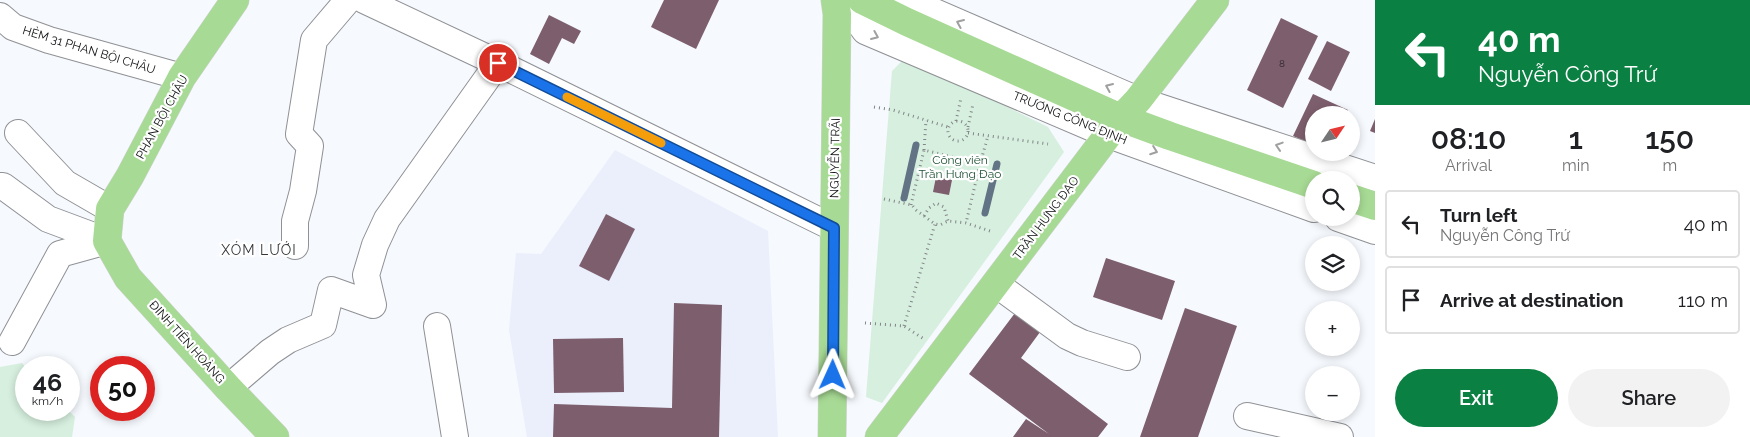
<!DOCTYPE html>
<meta charset="utf-8">
<style>
body{margin:0;font-family:Raleway,sans-serif;background:#f2f2f2;color:#202124;height:100vh;display:flex;flex-direction:column;font-size:19px;white-space:nowrap}
*{box-sizing:border-box;margin:0}
p{font-size:16px;color:#757577}
.icon{flex:none;width:28px;height:28px;fill:none;stroke:currentColor;stroke-width:2;stroke-linecap:round;stroke-linejoin:round}
.map{position:relative;flex:1;overflow:hidden}
.side{display:flex;flex-direction:column;background:#fff;width:375px}
.side>*{flex:none}
.guide{background:#0b8043;color:#fff;overflow:hidden}
.needle{width:32px;rotate:55deg}
.controls{position:absolute;left:1305px;top:106px;display:grid;gap:10px}
.controls a{display:grid;place-items:center;width:55px;height:55px;border-radius:50%;background:#fff;box-shadow:0 2px 8px #0003;font-size:25px}
.speed{position:absolute;left:15px;top:356px;display:flex;gap:10px;font-size:25px;font-weight:700;text-align:center}
.speed>*{display:grid;place-content:center;width:65px;height:65px;border-radius:50%;background:#fff;box-shadow:0 2px 8px #0003;line-height:1}
.speed small{font-size:12px;font-weight:400}
.speed .limit{border:8px solid #d22;background:#fff;color:#111}
.pin{position:absolute;display:grid;place-items:center;width:42px;height:42px;color:#fff;margin:-21px;border:2px solid #fff;border-radius:50%;box-shadow:0 1px 5px #0007}
.me{position:absolute;width:55px;margin:-28px;rotate:1deg;stroke-linejoin:round;filter:drop-shadow(0 0 4px #0008)}
.turn{display:flex;align-items:center;gap:18px;height:105px;padding:0 20px;font-size:22px}
.turn .icon{width:65px;height:65px;stroke-width:2.5}
.turn b{display:block;font-size:35px;line-height:42px}
.eta{display:flex;justify-content:space-evenly;align-items:center;height:85px;text-align:center}
.eta b{font-size:30px;font-weight:600;line-height:35px}
.cta{display:flex;gap:10px;margin-top:auto;padding:10px 20px}
.cta a{flex:1;height:58px;border-radius:30px;background:#0b8043;color:#fff;font-size:20px;font-weight:600;line-height:58px;text-align:center}
.cta a+a{background:#f2f2f2;color:#202124}
ul{padding:0;list-style:none}
li{display:flex;align-items:center;gap:15px;height:68px;margin:0 10px 8px;padding:0 10px;border:2px solid #e0e0e0;border-radius:5px}
li div{flex:1}
li b{display:block;font-size:19px}
li em{font-style:normal}
main{display:flex;flex:1;min-height:0}
.map>svg:first-child{display:block}
.built{fill:#eaeffb}
.green{fill:#d6efde}
.lines{fill:none;stroke-linecap:round;stroke-linejoin:round}
.stream{stroke:#617384;stroke-width:7}
.building{fill:#7d5e6d}
.minor-casing{stroke:#8f9195;stroke-width:28}
.major-casing{stroke:#d4d4d5;stroke-width:29}
.path{stroke:#838588;stroke-width:3;stroke-dasharray:1 4;stroke-linecap:butt}
.minor{stroke:#fff;stroke-width:26}
.major{stroke:#a7da94;stroke-width:28}
.oneway{stroke:#a0a0a1}
.route-casing{stroke:#114b97;stroke-width:12}
.route{stroke:#1a73e8;stroke-width:9}
.slow{stroke:#f59e0b;stroke-width:9}
.labels{text-anchor:middle;stroke-width:4.5;stroke-linejoin:round;paint-order:stroke}
.number-label{font-size:10px;fill:#2c252a}
.street-label{font-size:12px;fill:#111214;stroke:#fff}
.park-label{font-size:12px;fill:#205335;stroke:#fff}
.neighbourhood-label{font-size:14px;letter-spacing:1px;fill:#343639;stroke:#fff}
</style>
<main>
<div class="map">
<svg width="1375" height="437" viewBox="0 0 1375 437">
<rect width="100%" height="100%" fill="#f6f9fd"/>
<path class="built" d="M615,150L768,231L778,437H527L509,330L516,253L541,254Z"/>
<g class="green">
<path d="M906,57L1048,127L1064,152L882,403L866,397L892,71Z"/>
<path d="M22,363L26,368V410H68L75,417L72,437H0V367Z"/>
</g>
<g class="lines">
<g class="stream">
<path d="M904,198L916,145"/>
<path d="M985,213L997,164"/>
</g>
</g>
<g class="building">
<path d="M664,0H719L696,49L651,27Z"/>
<path d="M549,15L581,31L574,44L562,38L549,64L530,54Z"/>
<path d="M1281,18L1318,36L1283,108L1247,90Z"/>
<path d="M1327,41L1350,52L1331,91L1308,79Z"/>
<path d="M1313,94L1348,110L1345,115H1314V145L1293,136Z"/>
<path d="M1375,119V133L1370,131Z"/>
<path d="M936,177L952,180L949,195L933,192Z"/>
<path d="M606,214L635,229L609,281L579,266Z"/>
<path d="M1106,258L1175,281L1162,320L1093,297Z"/>
<path d="M674,303L722,305L719,437H553L554,404L672,408Z"/>
<path d="M1185,308L1237,326L1198,437H1140Z"/>
<path d="M1018,309L1043,328L1021,358L1108,424L1098,437H1013L1026,419L1049,434L969,374Z"/>
<path d="M623,338L624,392L554,393L553,339Z"/>
</g>
<g class="lines">
<defs>
<g id="minor">
<path d="M364,0L498,63L834,228"/>
<path d="M843,0L865,31L1109,135L1314,209"/>
<path d="M907,0L1138,100L1375,178"/>
<path d="M0,16L13,27L49,40L182,77"/>
<path d="M18,133L65,183L110,209"/>
<path d="M0,186H3L48,219L107,241"/>
<path d="M1338,218L1375,231"/>
<path d="M295,246V221L303,191L310,146L299,134L314,40L348,0"/>
<path d="M996,284L1067,336L1082,343L1127,357"/>
<path d="M437,326L455,437"/>
<path d="M12,342L60,254L107,241"/>
<path d="M228,388L270,352L288,340L323,325L331,290L373,305L366,275L375,245L387,219L498,63"/>
<path d="M1247,416L1340,437"/>
</g>
<g id="major">
<path d="M235,0L182,77L130,176L110,209L107,241L128,278L228,388L275,437"/>
<path d="M862,0L907,22L1121,118L1170,136L1314,185"/>
<path d="M1351,198L1375,206"/>
<path d="M832,437L837,14L835,0"/>
<path d="M879,437L1121,118L1138,100L1215,0"/>
</g>
</defs>
<use href="#minor" class="minor-casing"/>
<use href="#major" class="major-casing"/>
<g class="path">
<path d="M874,107L893,110L948,127"/>
<circle cx="958" cy="131" r="10"/>
<path d="M956,121L961,98"/>
<path d="M968,127L973,104"/>
<path d="M968,133L1048,144"/>
<path d="M924,150L926,120"/>
<path d="M980,164L988,136"/>
<path d="M884,199L912,205L916,210L935,224L940,225L948,221L966,223L993,232"/>
<path d="M911,205L924,150L980,164L966,223"/>
<path d="M924,216L929,208L936,203L944,207L948,221"/>
<path d="M865,323L904,326L924,339"/>
<path d="M904,326L935,224"/>
</g>
<use href="#minor" class="minor"/>
<use href="#major" class="major"/>
</g>
<defs><path id="oneway-chevron" d="M-2-3.5L2.5 0L-2 3.5" fill="none" stroke-width="1.6" stroke-linecap="round" stroke-linejoin="round" transform="scale(1.25)"/></defs>
<g class="oneway">
<use href="#oneway-chevron" transform="translate(960 23) rotate(-157)"/>
<use href="#oneway-chevron" transform="translate(875 36) rotate(23)"/>
<use href="#oneway-chevron" transform="translate(1109 87) rotate(-157)"/>
<use href="#oneway-chevron" transform="translate(1279 146) rotate(-162)"/>
<use href="#oneway-chevron" transform="translate(1154 151) rotate(20)"/>
</g>
<g class="lines">
<defs>
<path id="route" d="M498,63L834,228L833,375"/>
</defs>
<use href="#route" class="route-casing"/>
<use href="#route" class="route"/>
<path class="slow" d="M567,97L661,143"/>
</g>
<g class="labels">
<g class="number-label">
<text x="1282" y="67">8</text>
</g>
<g class="street-label">
<text transform="translate(89 50) rotate(17)" y="4">HẺM 31 PHAN BỘI CHÂU</text>
<text transform="translate(162 117) rotate(-61)" y="4">PHAN BỘI CHÂU</text>
<text transform="translate(1070 118) rotate(22)" y="4">TRƯƠNG CÔNG ĐỊNH</text>
<text transform="translate(835 158) rotate(-89)" y="4">NGUYỄN TRÃI</text>
<text transform="translate(1046 218) rotate(-53)" y="4">TRẦN HƯNG ĐẠO</text>
<text transform="translate(187 342) rotate(48)" y="4">ĐINH TIÊN HOÀNG</text>
</g>
<g class="park-label">
<text x="960" y="164">Công viên<tspan x="960" dy="14">Trần Hưng Đạo</tspan></text>
</g>
<g class="neighbourhood-label">
<text x="259" y="255">XÓM LƯỚI</text>
</g>
</g>
</svg>
<div class="controls">
<a><svg class="needle" viewBox="-14 -14 28 28"><path d="M0-13l5 13h-10z" fill="#e53935"/><path d="M0 13l5-13h-10z" fill="#757577"/></svg></a>
<a><svg class="icon" aria-label="search" viewBox="0 0 24 24"><circle cx="10" cy="10" r="6"/><path d="M15 15l6 6"/></svg></a>
<a><svg class="icon" aria-label="layers" viewBox="0 0 24 24"><path d="M12 4l9 5-9 5-9-5zM3 14l9 5 9-5"/></svg></a>
<a>+</a>
<a>−</a>
</div>
<div class="speed"><div>46<small>km/h</small></div><div class="limit">50</div></div>
<div class="pin" style="left:498px;top:63px;background:#d93025"><svg class="icon" aria-label="arrive" viewBox="0 0 24 24"><path d="M6 21V4h12l-3 4 3 4H6"/></svg></div>
<svg class="me" style="left:833px;top:375px" viewBox="-20 -20 40 40"><path d="M0-17L14 15 0 8-14 15z" fill="#1a73e8" stroke="#fff" stroke-width="4"/></svg>
</div>
<section class="side">
<div class="guide">
<div class="turn"><svg class="icon" aria-label="left" viewBox="0 0 24 24"><path d="M17 20v-9H6M10 6l-5 5 5 5"/></svg><div><b>40 m</b>Nguyễn Công Trứ</div></div>
</div>
<div class="eta">
<div><b>08:10</b><p>Arrival</p></div>
<div><b>1</b><p>min</p></div>
<div><b>150</b><p>m</p></div>
</div>
<ul>
<li><svg class="icon" aria-label="left" viewBox="0 0 24 24"><path d="M17 20v-9H6M10 6l-5 5 5 5"/></svg><div><b>Turn left</b><p>Nguyễn Công Trứ</p></div><em>40 m</em></li>
<li><svg class="icon" aria-label="arrive" viewBox="0 0 24 24"><path d="M6 21V4h12l-3 4 3 4H6"/></svg><div><b>Arrive at destination</b></div><em>110 m</em></li>
</ul>
<div class="cta"><a>Exit</a><a>Share</a></div>
</section>
</main>
